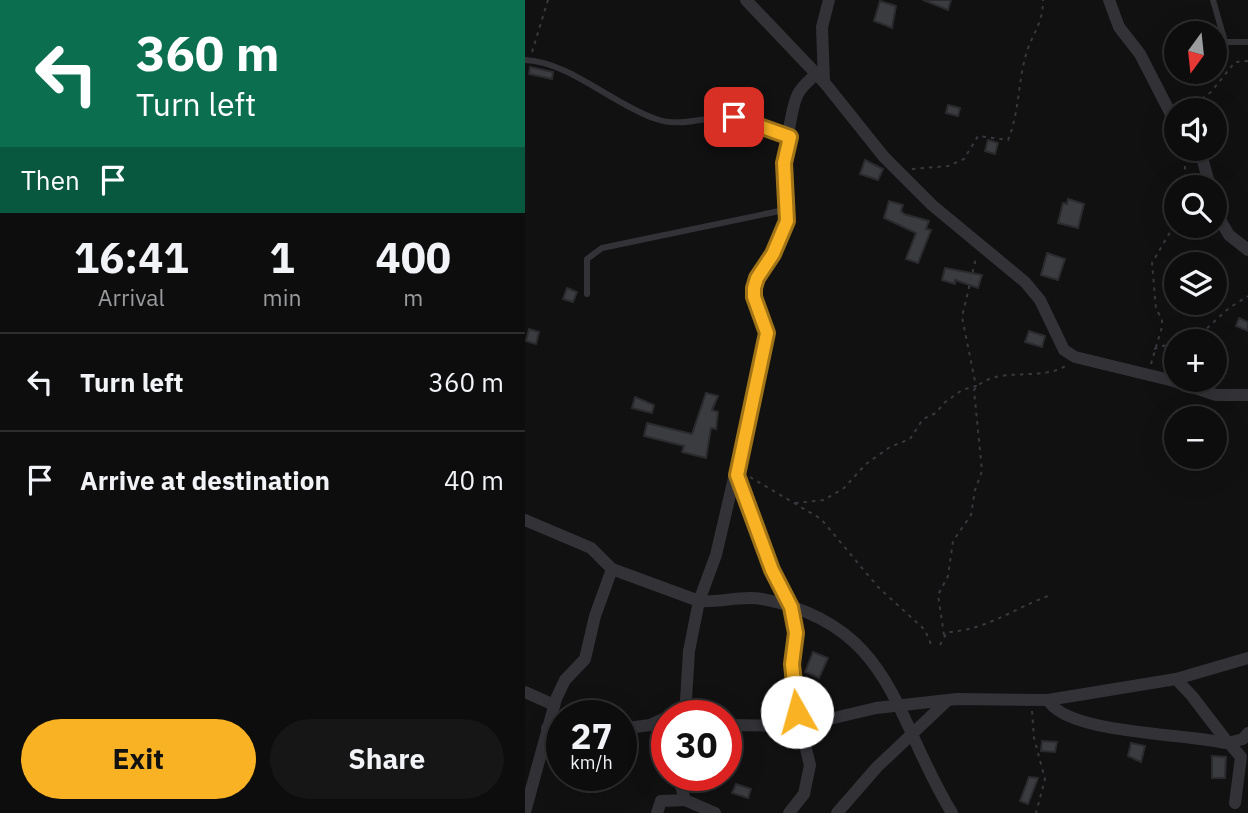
<!DOCTYPE html>
<meta charset="utf-8">
<style>
body{margin:0;font-family:"IBM Plex Sans",sans-serif;background:#161617;color:#f1f3f6;height:100vh;display:flex;flex-direction:column;font-size:26px;white-space:nowrap}
*{box-sizing:border-box;margin:0}
p{font-size:23px;color:#9a9c9e}
.icon{flex:none;width:38px;height:38px;fill:none;stroke:currentColor;stroke-width:2;stroke-linecap:round;stroke-linejoin:round}
.map{position:relative;flex:1;overflow:hidden}
.panel{display:flex;flex-direction:column;background:#0d0d0e;width:525px}
.panel>*{flex:none}
.top-card{background:#0b6e4f;color:#fff;overflow:hidden}
.needle{width:46px;rotate:195deg}
.tools{position:absolute;left:639px;top:21px;display:grid;gap:14px}
.tools a{display:grid;place-items:center;width:63px;height:63px;border-radius:50%;background:#0d0d0e;box-shadow:0 7px 28px #0002,0 0 0 2px #2d2d2e;font-size:35px}
.speed{position:absolute;left:21px;top:700px;display:flex;gap:14px;font-size:35px;font-weight:700;text-align:center}
.speed>*{display:grid;place-content:center;width:91px;height:91px;border-radius:50%;background:#0d0d0e;box-shadow:0 7px 28px #0002,0 0 0 2px #2d2d2e;line-height:1}
.speed small{font-size:18px;font-weight:400}
.speed .limit{border:10px solid #d22;background:#fff;color:#111}
.pin{position:absolute;display:grid;place-items:center;width:60px;height:60px;color:#fff;margin:-30px;border-radius:14px;box-shadow:0 4px 10px #0006}
.me{position:absolute;width:77px;margin:-38px;rotate:353deg;stroke-linejoin:round;filter:drop-shadow(0 0 5px #0008)}
.turn{display:flex;align-items:center;gap:24px;height:147px;padding:0 21px;font-size:32px}
.turn .icon{width:91px;height:91px;stroke-width:2.5}
.turn b{display:block;font-size:49px;line-height:60px}
.then{display:flex;align-items:center;height:66px;padding:0 21px;background:#0003;gap:14px;font-size:26px}
.eta{display:flex;justify-content:space-evenly;align-items:center;height:119px;text-align:center}
.eta b{font-size:42px;font-weight:700;line-height:49px}
.primary-button{display:flex;gap:14px;margin-top:auto;padding:14px 21px}
.primary-button a{flex:1;height:80px;border-radius:42px;background:#f8b223;color:#111;font-size:28px;font-weight:700;line-height:80px;text-align:center}
.primary-button a+a{background:#161617;color:#f1f3f6}
ul{padding:0;list-style:none}
li{display:flex;align-items:center;gap:21px;height:98px;padding:0 21px;border-top:2px solid #2d2d2e}
li div{flex:1}
li b{display:block;font-size:26px}
li em{font-style:normal}
main{display:flex;flex:1;min-height:0}
.map>svg:first-child{display:block}
.building{fill:#3a3c40;stroke:#2b2b2e;stroke-width:2}
.lines{fill:none;stroke-linecap:round;stroke-linejoin:round}
.path{stroke:#38393e;stroke-width:2;stroke-dasharray:3.5 5;stroke-linecap:butt}
.lane{stroke:#323237;stroke-width:6}
.street{stroke:#323237;stroke-width:12}
.route-casing{stroke:#a17417;stroke-width:18}
.route{stroke:#f8b223;stroke-width:12}
</style>
<main>
<section class="panel">
<div class="top-card">
<div class="turn"><svg class="icon" aria-label="left" viewBox="0 0 24 24"><path d="M17 20v-9H6M10 6l-5 5 5 5"/></svg><div><b>360 m</b>Turn left</div></div>
<div class="then">Then<svg class="icon" aria-label="arrive" viewBox="0 0 24 24"><path d="M6 21V4h12l-3 4 3 4H6"/></svg></div>
</div>
<div class="eta">
<div><b>16:41</b><p>Arrival</p></div>
<div><b>1</b><p>min</p></div>
<div><b>400</b><p>m</p></div>
</div>
<ul>
<li><svg class="icon" aria-label="left" viewBox="0 0 24 24"><path d="M17 20v-9H6M10 6l-5 5 5 5"/></svg><div><b>Turn left</b></div><em>360 m</em></li>
<li><svg class="icon" aria-label="arrive" viewBox="0 0 24 24"><path d="M6 21V4h12l-3 4 3 4H6"/></svg><div><b>Arrive at destination</b></div><em>40 m</em></li>
</ul>
<div class="primary-button"><a>Exit</a><a>Share</a></div>
</section>
<div class="map">
<svg width="723" height="813" viewBox="0 0 723 813">
<rect width="100%" height="100%" fill="#111112"/>
<g class="building">
<path d="M398,0H426L423,10Z"/>
<path d="M355,1L371,6L367,28L349,21Z"/>
<path d="M5,67L28,72L27,79L4,74Z"/>
<path d="M423,105L435,108L433,116L421,113Z"/>
<path d="M463,140L473,143L470,154L460,151Z"/>
<path d="M340,160L358,169L353,180L335,174Z"/>
<path d="M543,199L559,204L553,228L533,223L538,203L542,204Z"/>
<path d="M364,201L378,205L376,211L379,214L404,221L401,229L406,230L393,263L381,259L391,233L359,218Z"/>
<path d="M522,253L540,259L533,280L516,275Z"/>
<path d="M420,268L457,275L453,288L430,280V284L417,280Z"/>
<path d="M42,288L52,292L48,302L38,299Z"/>
<path d="M714,318L723,322V331L711,326Z"/>
<path d="M4,329L14,332L11,344L1,341Z"/>
<path d="M504,331L520,336L517,347L500,342Z"/>
<path d="M181,393L193,396L187,410L193,412L191,429L186,428L181,458L157,452L159,446L119,436L122,423L167,434Z"/>
<path d="M110,397L129,405L127,413L107,408Z"/>
<path d="M288,652L303,658L294,678L280,672Z"/>
<path d="M517,741L532,742L530,752L516,751Z"/>
<path d="M606,743L620,746L616,762L603,756Z"/>
<path d="M687,756L701,757L700,778H687Z"/>
<path d="M504,777L513,778L503,804L495,801Z"/>
<path d="M211,784L226,789L223,798L207,793Z"/>
</g>
<g class="lines">
<g class="path">
<path d="M7,52L23,0"/>
<path d="M670,104L686,92L710,62L723,61"/>
<path d="M659,149L661,187"/>
<path d="M387,169L423,166L439,159L453,136L483,140C494,113 493,85 500,58C506,34 518,26 518,0"/>
<path d="M651,341L677,333L704,308L723,296"/>
<path d="M629,349L650,342"/>
<path d="M626,364L637,327V319L631,309L627,263L651,222"/>
<path d="M225,477L296,519L353,587L400,630L407,647"/>
<path d="M270,503L299,500L319,488L341,464L365,447L385,439L398,419L411,413L419,403L437,390L451,386L437,317L451,258"/>
<path d="M419,635L413,595L423,576L428,541L446,515L450,490L457,471L449,390C469,364 516,383 542,365"/>
<path d="M415,645L422,632C459,631 488,609 523,596"/>
<path d="M507,711L509,738L520,779L511,813"/>
</g>
<g class="lane">
<path d="M688,0L700,42H723"/>
<path d="M0,60C45,62 87,104 131,119C157,128 180,116 206,117C225,117 245,128 262,136"/>
<path d="M62,294V259L77,248L264,209"/>
</g>
<g class="street">
<path d="M221,0L299,82L359,157L407,205L500,282L515,300L539,350L550,357L649,381L691,395H723"/>
<path d="M584,0L594,27L615,54L651,124"/>
<path d="M291,74C285,80 277,86 273,94C267,104 258,160 260,173C262,189 267,206 262,222C255,243 231,270 229,289C228,307 244,322 241,341L191,555L174,601C196,603 215,595 237,599C369,625 368,717 427,813"/>
<path d="M299,82L297,27L304,0"/>
<path d="M672,149L677,157L685,187"/>
<path d="M690,211L704,235L723,250"/>
<path d="M212,476L247,570L266,607L271,633L267,664L268,698L285,765L279,794L264,813"/>
<path d="M0,520L66,548L87,569L174,601L164,651L160,716"/>
<path d="M651,679L667,696L703,743L718,739L723,733"/>
<path d="M0,692L29,705"/>
<path d="M523,700C542,735 666,733 705,744L716,757L710,803"/>
<path d="M201,725L275,726L351,708L432,699L523,700L651,679L723,658"/>
<path d="M22,728L37,730"/>
<path d="M96,729L125,725L145,716"/>
<path d="M157,775L156,786L160,800L190,813"/>
<path d="M0,812L31,699L40,680L60,659L70,616L87,569"/>
<path d="M132,813L136,801L160,800"/>
<path d="M312,813L352,767L423,700"/>
</g>
</g>
<g class="lines">
<defs>
<path id="route" d="M209,117L265,137L259,163L262,221L248,254L232,278L229,288V297L242,333L212,475L247,570L266,607L271,633L267,664L272,712"/>
</defs>
<use href="#route" class="route-casing"/>
<use href="#route" class="route"/>
</g>
</svg>
<div class="tools">
<a><svg class="needle" viewBox="-14 -14 28 28"><path d="M0-13l5 13h-10z" fill="#e53935"/><path d="M0 13l5-13h-10z" fill="#9a9c9e"/></svg></a>
<a><svg class="icon" aria-label="sound" viewBox="0 0 24 24"><path d="M4 9h4l5-4v14l-5-4H4zM17 9q2 3 0 6"/></svg></a>
<a><svg class="icon" aria-label="search" viewBox="0 0 24 24"><circle cx="10" cy="10" r="6"/><path d="M15 15l6 6"/></svg></a>
<a><svg class="icon" aria-label="layers" viewBox="0 0 24 24"><path d="M12 4l9 5-9 5-9-5zM3 14l9 5 9-5"/></svg></a>
<a>+</a>
<a>−</a>
</div>
<div class="speed"><div>27<small>km/h</small></div><div class="limit">30</div></div>
<div class="pin" style="left:209px;top:117px;background:#d93025"><svg class="icon" aria-label="arrive" viewBox="0 0 24 24"><path d="M6 21V4h12l-3 4 3 4H6"/></svg></div>
<svg class="me" style="left:272px;top:712px" viewBox="-20 -20 40 40"><circle r="19" fill="#fff"/><path d="M0-13L10 11 0 6-10 11z" fill="#f8b223"/></svg>
</div>
</main>
